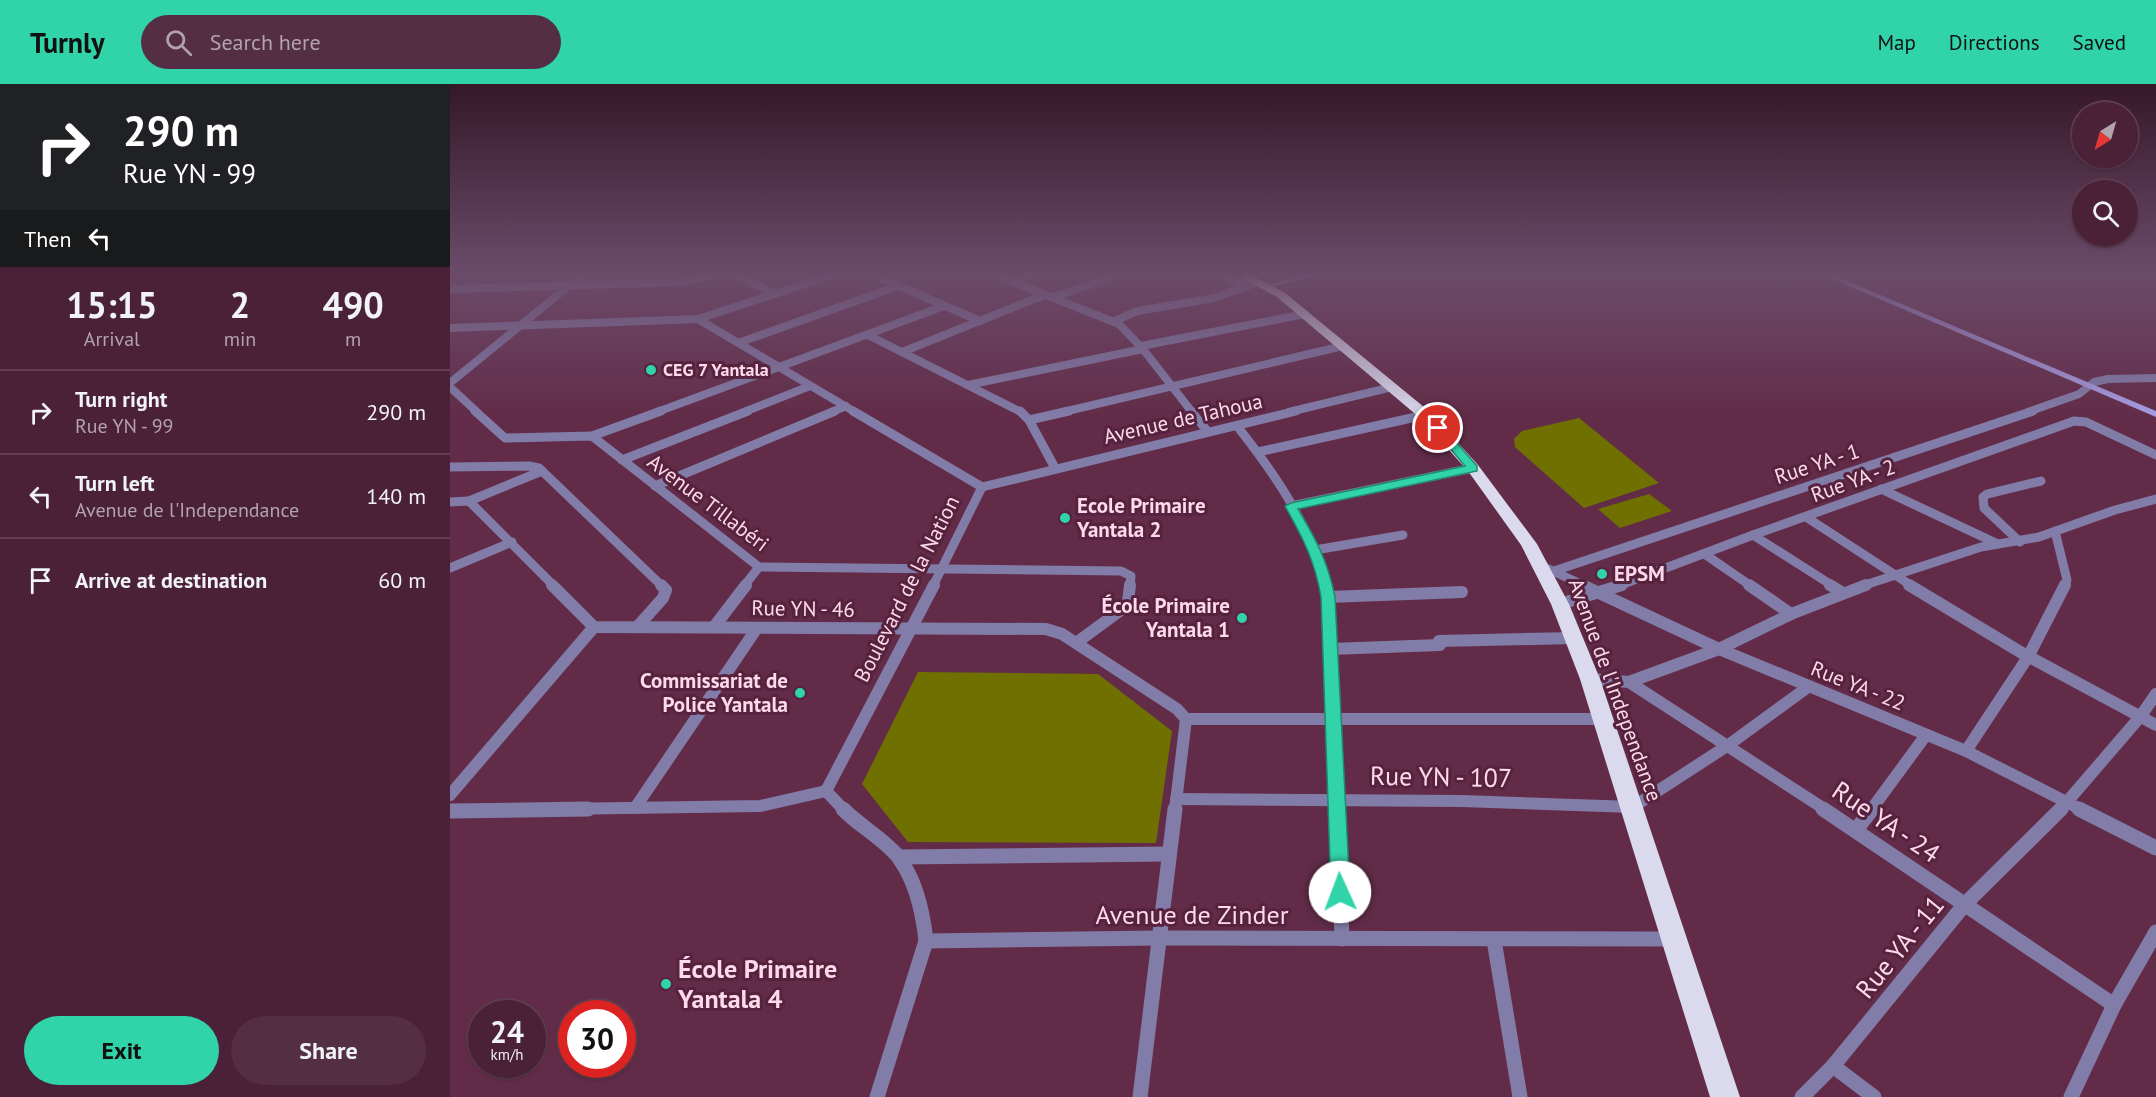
<!DOCTYPE html>
<meta charset="utf-8">
<style>
body{margin:0;font-family:"PT Sans",sans-serif;background:#542e42;color:#f1f3f6;height:100vh;display:flex;flex-direction:column;font-size:22px;white-space:nowrap}
*{box-sizing:border-box;margin:0}
p{font-size:20px;color:#b2a3ad}
.icon{flex:none;width:33px;height:33px;fill:none;stroke:currentColor;stroke-width:2;stroke-linecap:round;stroke-linejoin:round}
.map{position:relative;flex:1;overflow:hidden}
.drawer{display:flex;flex-direction:column;background:#4a2136;width:450px}
.drawer>*{flex:none}
.guide{background:#202124;color:#fff;overflow:hidden}
.needle{width:39px;rotate:217deg}
.fabs{position:absolute;left:1622px;top:18px;display:grid;gap:12px}
.fabs a{display:grid;place-items:center;width:66px;height:66px;border-radius:50%;background:#4a2136;box-shadow:0 2px 4px #0004,0 0 0 2px #613e51;font-size:30px}
.speed{position:absolute;left:18px;top:916px;display:flex;gap:12px;font-size:30px;font-weight:700;text-align:center}
.speed>*{display:grid;place-content:center;width:78px;height:78px;border-radius:50%;background:#4a2136;box-shadow:0 2px 4px #0004,0 0 0 2px #613e51;line-height:1}
.speed small{font-size:15px;font-weight:400}
.speed .limit{border:9px solid #d22;background:#fff;color:#111}
.pin{position:absolute;display:grid;place-items:center;width:51px;height:51px;color:#fff;margin:-26px;border:3px solid #fff;border-radius:50%;box-shadow:0 2px 6px #0007}
.me{position:absolute;width:66px;margin:-33px;rotate:358deg;stroke-linejoin:round;filter:drop-shadow(0 0 4px #0008)}
.turn{display:flex;align-items:center;gap:21px;height:126px;padding:0 24px;font-size:27px}
.turn .icon{width:78px;height:78px;stroke-width:2.5}
.turn b{display:block;font-size:42px;line-height:51px}
.then{display:flex;align-items:center;height:57px;padding:0 24px;background:#0003;gap:12px;font-size:22px}
.eta{display:flex;justify-content:space-evenly;align-items:center;height:102px;text-align:center}
.eta b{font-size:36px;font-weight:800;line-height:42px}
.button{display:flex;gap:12px;margin-top:auto;padding:12px 24px}
.button a{flex:1;height:69px;border-radius:36px;background:#31d4a9;color:#111;font-size:24px;font-weight:800;line-height:69px;text-align:center}
.button a+a{background:#542e42;color:#f1f3f6}
ul{padding:0;list-style:none}
li{display:flex;align-items:center;gap:18px;height:84px;padding:0 24px;border-top:2px solid #613e51}
li div{flex:1}
li b{display:block;font-size:22px}
li em{font-style:normal}
header{display:flex;align-items:center;gap:36px;box-sizing:border-box;height:84px;padding:0 30px;background:#31d4a9;color:#111}
header strong{font-size:28px}
nav{display:flex;gap:33px;margin-inline-start:auto;font-size:21px}
.search{width:420px;height:54px;background:#542e42;display:flex;align-items:center;gap:15px;box-sizing:border-box;padding:0 21px;border-radius:33px;color:#b2a3ad;font-size:22px}
main{display:flex;flex:1;min-height:0}
.map>svg:first-child{display:block}
.green{fill:#6f7000}
.lines{fill:none;stroke-linecap:round;stroke-linejoin:round}
.street-far3{stroke:#827ca8;stroke-width:8}
.street-far2{stroke:#827ca8;stroke-width:9}
.street-far1{stroke:#827ca8;stroke-width:12}
.street{stroke:#827ca8;stroke-width:15}
.secondary{fill:#a69ce2;fill-rule:evenodd}
.highway{fill:#dad9ee;fill-rule:evenodd}
.route{fill:#31d4a9;stroke:#208a6e;stroke-width:1.5}
.poi-dot{fill:#31d4a9;stroke:#56223d;stroke-width:2}
.labels{text-anchor:middle;stroke-width:6;stroke-linejoin:round;paint-order:stroke}
.far-poi-label{font-size:18px;font-weight:bold;fill:#fcdae9;stroke:#56223d;text-anchor:start}
.street-label{font-size:21px;fill:#fcdae9;stroke:#56223d}
.poi-label{font-size:21px;font-weight:bold;fill:#fcdae9;stroke:#56223d;text-anchor:start}
.near-street-label{font-size:26px;fill:#fcdae9;stroke:#56223d}
.near-poi-label{font-size:26px;font-weight:bold;fill:#fcdae9;stroke:#56223d;text-anchor:start}
</style>
<header>
<strong>Turnly</strong>
<div class="search"><svg class="icon" aria-label="search" viewBox="0 0 24 24"><circle cx="10" cy="10" r="6"/><path d="M15 15l6 6"/></svg>Search here</div>
<nav><a>Map</a><a>Directions</a><a>Saved</a></nav>
</header>
<main>
<section class="drawer">
<div class="guide">
<div class="turn"><svg class="icon" aria-label="right" viewBox="0 0 24 24"><path d="M7 20v-9h11M14 6l5 5-5 5"/></svg><div><b>290 m</b>Rue YN - 99</div></div>
<div class="then">Then<svg class="icon" aria-label="left" viewBox="0 0 24 24"><path d="M17 20v-9H6M10 6l-5 5 5 5"/></svg></div>
</div>
<div class="eta">
<div><b>15:15</b><p>Arrival</p></div>
<div><b>2</b><p>min</p></div>
<div><b>490</b><p>m</p></div>
</div>
<ul>
<li><svg class="icon" aria-label="right" viewBox="0 0 24 24"><path d="M7 20v-9h11M14 6l5 5-5 5"/></svg><div><b>Turn right</b><p>Rue YN - 99</p></div><em>290 m</em></li>
<li><svg class="icon" aria-label="left" viewBox="0 0 24 24"><path d="M17 20v-9H6M10 6l-5 5 5 5"/></svg><div><b>Turn left</b><p>Avenue de l'Independance</p></div><em>140 m</em></li>
<li><svg class="icon" aria-label="arrive" viewBox="0 0 24 24"><path d="M6 21V4h12l-3 4 3 4H6"/></svg><div><b>Arrive at destination</b></div><em>60 m</em></li>
</ul>
<div class="button"><a>Exit</a><a>Share</a></div>
</section>
<div class="map">
<svg width="1706" height="1013" viewBox="0 0 1706 1013">
<rect width="100%" height="100%" fill="#622c48"/>
<g class="green">
<path d="M1129,334L1209,399L1134,424L1065,363L1064,355L1072,347Z"/>
<path d="M1199,410L1222,427L1170,444L1148,425Z"/>
<path d="M468,588L648,590L722,647L706,759L458,758L412,700Z"/>
</g>
<g class="lines">
<g class="street-far3">
<path d="M287,191L325,210"/>
<path d="M424,191L530,237"/>
<path d="M546,191L669,240L693,265L742,328"/>
<path d="M769,191L797,201"/>
<path d="M563,198L581,191"/>
<path d="M0,205L231,198L263,191"/>
<path d="M602,214L665,191"/>
<path d="M248,235L382,191"/>
<path d="M664,237L687,227L764,214L808,198"/>
<path d="M0,244L248,235L405,328"/>
<path d="M418,251L571,328"/>
<path d="M288,259L448,202"/>
<path d="M691,262L855,230"/>
<path d="M452,268L594,211"/>
<path d="M0,299L132,191"/>
<path d="M518,301L693,265"/>
<path d="M0,303L27,328"/>
<path d="M207,328L494,222"/>
<path d="M294,328L360,302"/>
<path d="M382,328L396,322"/>
<path d="M613,328L893,262"/>
<path d="M839,328L942,303"/>
<path d="M1578,328L1629,310L1644,298L1658,295L1706,294"/>
</g>
<g class="street-far2">
<path d="M25,327L55,354L142,352L309,483L671,487L681,492L680,502"/>
<path d="M403,327L532,403"/>
<path d="M570,327L579,336L605,384"/>
<path d="M741,327L758,348"/>
<path d="M579,336L619,327"/>
<path d="M787,342C825,390 861,442 875,502"/>
<path d="M142,352L211,327"/>
<path d="M808,368L975,331"/>
<path d="M172,376L298,327"/>
<path d="M0,383L79,382L89,384L212,502"/>
<path d="M205,402L385,327"/>
<path d="M532,403L846,327"/>
<path d="M1431,405L1548,460"/>
<path d="M19,417L92,387"/>
<path d="M0,418L19,417L104,502"/>
<path d="M841,422L1023,384"/>
<path d="M1356,433L1462,502"/>
<path d="M1605,447L1617,496L1614,502"/>
<path d="M1303,451L1383,502"/>
<path d="M1570,458L1534,424L1533,413L1537,410L1591,397"/>
<path d="M865,466L953,451"/>
<path d="M1256,471L1301,502"/>
<path d="M1092,482L1135,502"/>
<path d="M0,484L62,458"/>
<path d="M1104,487L1583,327"/>
<path d="M294,502L309,483"/>
<path d="M483,502L532,403"/>
<path d="M1168,502L1303,451L1624,337L1636,338L1706,371"/>
<path d="M1412,502L1531,463L1589,453L1665,426L1706,415"/>
</g>
<g class="street-far1">
<path d="M102,501L144,543L596,545L612,550L727,625L736,635L725,726"/>
<path d="M875,501L878,513L887,726"/>
<path d="M1132,501L1269,565L1516,667L1632,726"/>
<path d="M1299,501L1341,530"/>
<path d="M1380,501L1393,509"/>
<path d="M1459,501L1572,569L1706,641"/>
<path d="M878,513L1012,508"/>
<path d="M1110,520L1172,501"/>
<path d="M188,542L213,514L216,506L211,501"/>
<path d="M264,543L296,501"/>
<path d="M989,557L1125,554"/>
<path d="M626,559L671,526L678,518L680,501"/>
<path d="M880,565L990,561"/>
<path d="M1140,595L1179,598L1269,565L1341,530L1416,501"/>
<path d="M1179,598L1376,726"/>
<path d="M736,635H1153"/>
<path d="M1516,667L1578,573L1615,501"/>
<path d="M376,707L394,726"/>
<path d="M0,711L144,543"/>
<path d="M726,715L1012,717L1183,723L1277,662L1358,603"/>
<path d="M185,724L307,544"/>
<path d="M45,726L310,722L376,707L484,501"/>
<path d="M1421,726L1476,651"/>
<path d="M1610,726L1690,633L1706,610"/>
</g>
<g class="street">
<path d="M393,725C408,741 437,757 449,774C466,797 473,829 476,857L427,1013"/>
<path d="M887,725L892,855"/>
<path d="M1373,725L1664,921"/>
<path d="M1629,725L1706,764"/>
<path d="M0,727L138,725"/>
<path d="M1406,746L1422,725"/>
<path d="M449,773L719,770"/>
<path d="M1044,856L1070,1013"/>
<path d="M476,857L709,854L1224,855"/>
<path d="M1383,982L1424,1013"/>
<path d="M690,1013L725,725"/>
<path d="M1352,1013L1383,982L1515,820L1611,725"/>
<path d="M1621,1013L1664,921L1706,848"/>
</g>
<g class="secondary">
<path d="M856,191H871L816,204L812,202Z"/>
<path d="M1373,191H1383L1706,327V333Z"/>
</g>
<path class="highway" d="M787,191H801L835,209L980,328L1028,381L1087,460L1119,520L1150,595L1290,1013H1260L1130,595L1101,520L1071,461L1018,387L970,334L827,213Z"/>
</g>
<linearGradient id="sky" x2="0" y2="1"><stop stop-color="#361828"/><stop offset="0.57" stop-color="#6b4b6a"/><stop offset="1" stop-color="#6b4b6a" stop-opacity="0"/></linearGradient>
<rect width="1706" height="333" fill="url(#sky)"/>
<path class="route" d="M988,341L992,342L1027,382V387L848,425C866,455 878,478 885,513L900,808L897,814L890,817L884,814L881,808L871,513C865,477 853,454 835,422L841,419L1015,382L983,344Z"/>
<g class="poi-dot">
<circle cx="201" cy="286" r="6"/>
<circle cx="615" cy="434" r="6"/>
<circle cx="1152" cy="490" r="6"/>
<circle cx="792" cy="534" r="6"/>
<circle cx="350" cy="609" r="6"/>
<circle cx="216" cy="900" r="6"/>
</g>
<g class="labels">
<g class="far-poi-label">
<text x="213" y="292">CEG 7 Yantala</text>
</g>
<g class="street-label">
<text transform="translate(733 335) rotate(-13)" y="7">Avenue de Tahoua</text>
<text transform="translate(1367 380) rotate(-18)" y="7">Rue YA - 1</text>
<text transform="translate(1403 397) rotate(-20)" y="7">Rue YA - 2</text>
<text transform="translate(258 419) rotate(37)" y="7">Avenue Tillabéri</text>
<text transform="translate(457 505) rotate(-63)" y="7">Boulevard de la Nation</text>
<text transform="translate(353 525) rotate(1)" y="7">Rue YN - 46</text>
<text transform="translate(1408 602) rotate(22)" y="7">Rue YA - 22</text>
<text transform="translate(1165 606) rotate(70)" y="7">Avenue de l'Independance</text>
</g>
<g class="poi-label">
<text x="627" y="429">Ecole Primaire<tspan x="627" dy="24">Yantala 2</tspan></text>
<text x="1164" y="497">EPSM</text>
<text x="780" y="529" text-anchor="end">École Primaire<tspan x="780" dy="24">Yantala 1</tspan></text>
<text x="338" y="604" text-anchor="end">Commissariat de<tspan x="338" dy="24">Police Yantala</tspan></text>
</g>
<g class="near-street-label">
<text transform="translate(991 693) rotate(1)" y="9">Rue YN - 107</text>
<text transform="translate(1436 738) rotate(34)" y="9">Rue YA - 24</text>
<text x="742" y="840">Avenue de Zinder</text>
<text transform="translate(1450 863) rotate(-51)" y="9">Rue YA - 11</text>
</g>
<g class="near-poi-label">
<text x="228" y="894">École Primaire<tspan x="228" dy="30">Yantala 4</tspan></text>
</g>
</g>
</svg>
<div class="fabs">
<a><svg class="needle" viewBox="-14 -14 28 28"><path d="M0-13l5 13h-10z" fill="#e53935"/><path d="M0 13l5-13h-10z" fill="#b2a3ad"/></svg></a>
<a><svg class="icon" aria-label="search" viewBox="0 0 24 24"><circle cx="10" cy="10" r="6"/><path d="M15 15l6 6"/></svg></a>
</div>
<div class="speed"><div>24<small>km/h</small></div><div class="limit">30</div></div>
<div class="pin" style="left:988px;top:344px;background:#d93025"><svg class="icon" aria-label="arrive" viewBox="0 0 24 24"><path d="M6 21V4h12l-3 4 3 4H6"/></svg></div>
<svg class="me" style="left:890px;top:808px" viewBox="-20 -20 40 40"><circle r="19" fill="#fff"/><path d="M0-13L10 11 0 6-10 11z" fill="#31d4a9"/></svg>
</div>
</main>
